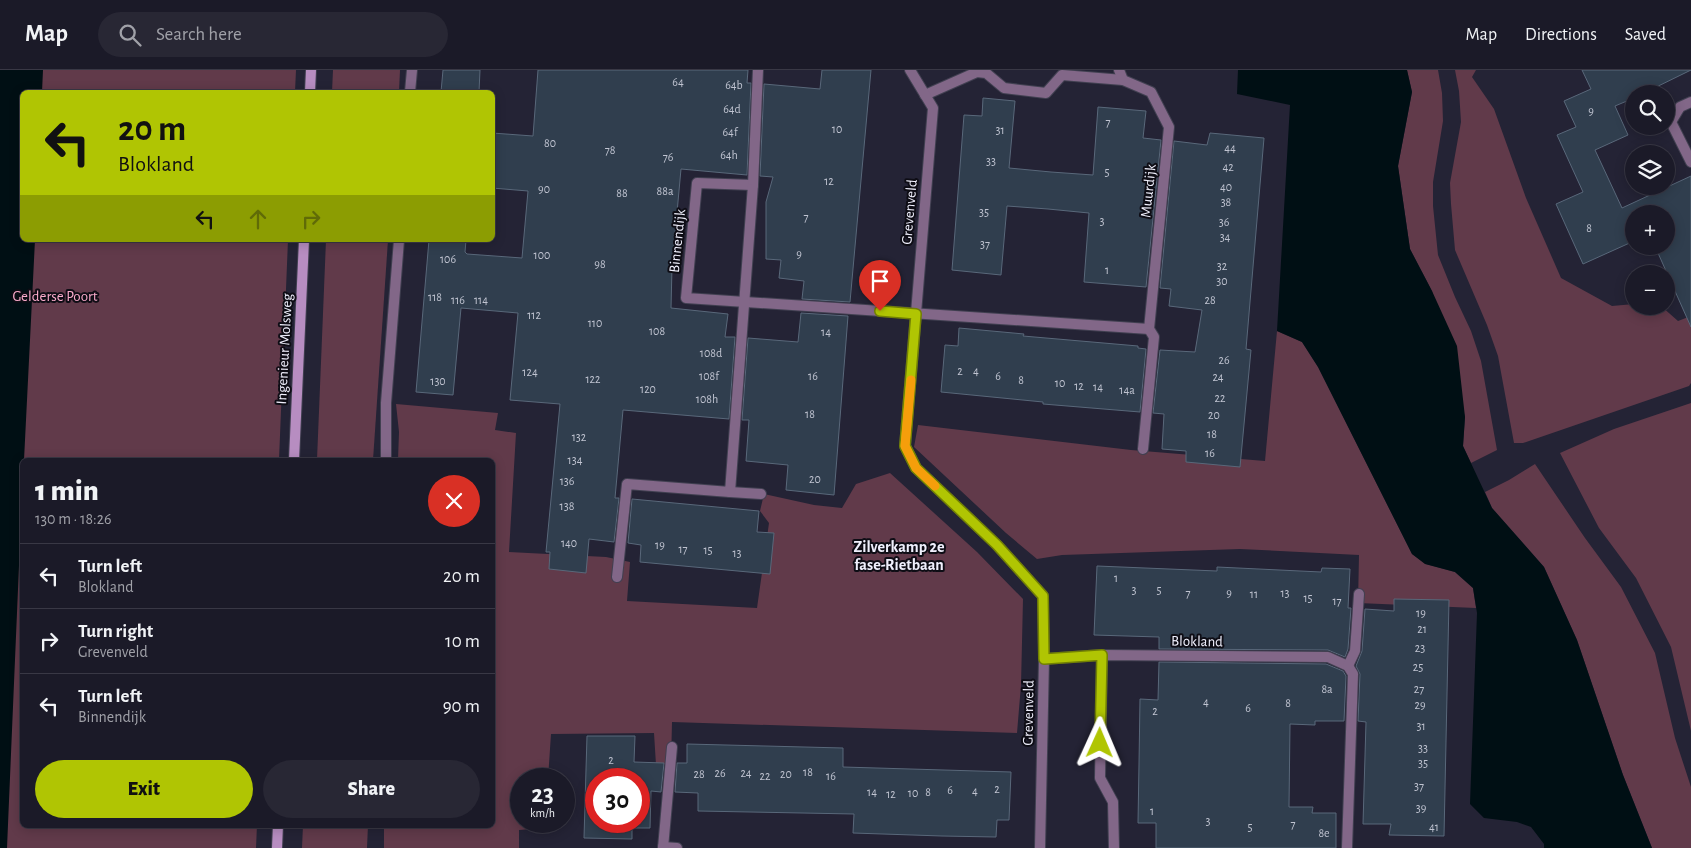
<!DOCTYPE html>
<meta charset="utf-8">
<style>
body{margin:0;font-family:"Alegreya Sans",sans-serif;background:#282734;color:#f1f3f6;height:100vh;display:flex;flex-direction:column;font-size:19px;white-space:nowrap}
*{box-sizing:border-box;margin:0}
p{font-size:16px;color:#a0a1a8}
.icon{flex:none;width:28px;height:28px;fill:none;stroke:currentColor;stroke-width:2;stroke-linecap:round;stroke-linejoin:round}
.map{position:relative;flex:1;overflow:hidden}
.drawer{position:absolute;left:20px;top:388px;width:475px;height:370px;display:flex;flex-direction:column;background:#1b1a28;border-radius:8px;box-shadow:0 2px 12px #0003,0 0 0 1px #393845}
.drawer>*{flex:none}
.top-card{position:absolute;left:20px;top:20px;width:475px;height:152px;border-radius:8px;box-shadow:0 2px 12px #0003,0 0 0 1px #393845;background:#b0c503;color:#111;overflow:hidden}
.buttons{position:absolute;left:1625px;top:15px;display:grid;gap:10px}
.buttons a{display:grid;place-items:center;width:50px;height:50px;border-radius:50%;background:#1b1a28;box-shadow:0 2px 12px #0003,0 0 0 1px #393845;font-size:25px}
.speed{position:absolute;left:510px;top:698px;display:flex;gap:10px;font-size:25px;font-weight:700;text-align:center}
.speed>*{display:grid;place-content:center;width:65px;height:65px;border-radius:50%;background:#1b1a28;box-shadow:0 2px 12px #0003,0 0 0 1px #393845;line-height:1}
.speed small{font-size:12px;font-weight:400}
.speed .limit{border:8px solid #d22;background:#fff;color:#111}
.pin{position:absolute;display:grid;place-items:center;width:42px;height:42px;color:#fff;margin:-51px -21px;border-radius:50% 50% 50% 0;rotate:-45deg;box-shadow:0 0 5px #0007}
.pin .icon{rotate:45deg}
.me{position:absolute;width:55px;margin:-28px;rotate:1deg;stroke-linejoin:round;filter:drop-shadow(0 0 4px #0008)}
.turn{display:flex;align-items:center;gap:18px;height:105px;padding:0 15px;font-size:22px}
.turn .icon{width:65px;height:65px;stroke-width:2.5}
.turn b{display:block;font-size:35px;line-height:42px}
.lanes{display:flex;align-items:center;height:48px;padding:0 15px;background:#0003;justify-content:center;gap:25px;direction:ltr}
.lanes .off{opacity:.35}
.round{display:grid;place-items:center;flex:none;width:52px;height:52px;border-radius:26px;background:#282734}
.headline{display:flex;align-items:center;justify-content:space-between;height:85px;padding:0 15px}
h1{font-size:30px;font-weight:800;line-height:38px}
.action{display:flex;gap:10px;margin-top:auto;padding:10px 15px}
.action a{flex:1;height:58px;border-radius:30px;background:#b0c503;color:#111;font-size:20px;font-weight:800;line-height:58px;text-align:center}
.action a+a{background:#282734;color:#f1f3f6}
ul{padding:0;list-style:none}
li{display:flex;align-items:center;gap:15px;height:65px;padding:0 15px;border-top:1px solid #393845}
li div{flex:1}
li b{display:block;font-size:19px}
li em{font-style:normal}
header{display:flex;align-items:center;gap:30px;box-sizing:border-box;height:70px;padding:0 25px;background:#1b1a28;border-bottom:1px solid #393845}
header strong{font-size:24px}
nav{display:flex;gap:28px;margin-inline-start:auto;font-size:18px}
.search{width:350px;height:45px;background:#282734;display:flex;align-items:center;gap:12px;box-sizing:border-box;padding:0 18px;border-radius:28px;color:#a0a1a8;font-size:19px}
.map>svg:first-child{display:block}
.green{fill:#613a4a}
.water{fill:#000f14}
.building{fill:#303e4e;stroke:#59687a;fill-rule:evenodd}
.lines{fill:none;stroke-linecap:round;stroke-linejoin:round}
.pedestrian-casing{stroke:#414051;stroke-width:12}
.minor-casing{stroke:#414051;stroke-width:12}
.secondary-casing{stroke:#414051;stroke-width:12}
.pedestrian{stroke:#826788;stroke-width:10}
.minor{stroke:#826788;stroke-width:10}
.secondary{stroke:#b78dc1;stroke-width:10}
.route-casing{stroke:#728002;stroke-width:12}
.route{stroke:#b0c503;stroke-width:9}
.slow{stroke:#f59e0b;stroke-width:9}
.labels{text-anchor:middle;stroke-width:4;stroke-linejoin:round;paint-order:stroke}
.number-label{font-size:12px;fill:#c0c4d1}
.street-label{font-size:15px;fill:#f0f0fd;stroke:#0e0d15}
.park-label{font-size:15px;fill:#faabcb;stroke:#0e0d15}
.neighbourhood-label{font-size:16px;font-weight:bold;fill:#f0f0fd;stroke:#0e0d15}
</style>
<header>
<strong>Map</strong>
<div class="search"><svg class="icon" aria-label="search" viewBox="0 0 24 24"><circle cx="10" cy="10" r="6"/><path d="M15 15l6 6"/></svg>Search here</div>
<nav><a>Map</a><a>Directions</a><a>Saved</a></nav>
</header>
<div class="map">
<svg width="1691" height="778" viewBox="0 0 1691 778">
<rect width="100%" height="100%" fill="#242335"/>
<g class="green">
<path d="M0,0H296L295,22H22V170H288L279,390H22V755H257L256,778H0Z"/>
<path d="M333,0H400L399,22H332Z"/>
<path d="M1407,0H1438L1442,23L1443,51L1433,112V136L1438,185L1455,227L1471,261L1481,291L1497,380L1471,393L1463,376L1465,347L1432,221L1410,179L1398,96L1412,22Z"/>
<path d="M1455,0H1476L1472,7L1494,39L1526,128L1561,208L1612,236L1634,234V236H1661L1678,251L1691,246V313L1689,316L1523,373H1514L1498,286L1487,255L1455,180L1451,134L1450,113L1461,52L1459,21Z"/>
<path d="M326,170H388L373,390H317Z"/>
<path d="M1277,261L1302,272L1318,297L1412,484L1426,494L1455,502L1473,518L1476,538L1358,533L1359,485L1240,479L1062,485L1037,489L1006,463L914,377L918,355L1131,380L1265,391Z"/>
<path d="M1691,333V661L1671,577L1636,508L1599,458L1560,383L1614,359Z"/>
<path d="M396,334L498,343L495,360L516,363L509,482L606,487L630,492L627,531L757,538L769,453L760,441L764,424L814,435L842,438L856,414L890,403L977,482L1023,529L1021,615L1017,663L672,652L671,694L656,695L654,663L551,664L548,709H521V751H545L544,758L519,760V778H384V755H492V390H398L399,362Z"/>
<path d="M1535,394L1585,468L1621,517L1655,583L1675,668L1691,717V778H1652L1623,705L1577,570L1544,497L1492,438L1485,422L1509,410Z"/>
<path d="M303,755H368L367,778H302Z"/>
</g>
<g class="water">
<path d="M0,0H43L42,22H22V170H35L24,390H22V425L7,778H0Z"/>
<path d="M1238,0H1407L1412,22L1398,96L1410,179L1432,221L1457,276L1465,347L1463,376L1492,438L1544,497L1577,570L1623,705L1652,778H1544V774L1531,757L1517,752L1484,748L1470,734L1477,543L1473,518L1455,502L1425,494L1412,484L1318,297L1302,272L1277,261L1290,35L1237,24Z"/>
</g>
<g class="building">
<path d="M443,0H480L479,22H441Z"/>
<path d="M538,0H748L747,13H751L747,105L681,99L672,197L671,238L728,244L725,267H735L729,349L623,340L615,428H619L614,472L589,469L586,503L549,499L550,482H546L560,334L510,330L518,243L461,238L453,325L416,322L429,170H466L465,182L467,184L522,188L528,121L492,118V63L533,66Z"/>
<path d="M822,0H871L850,232L802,229L804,211L779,208L781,190L766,189V132L773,107L760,106L764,14L820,19Z"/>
<path d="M1582,0H1691L1642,24H1634V28L1615,36L1628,65L1595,80L1622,138L1691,106V257L1658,183H1657L1654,176H1666V144H1634V171L1583,194L1556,134L1583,122L1557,65L1576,57L1564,31L1591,19Z"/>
<path d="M983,28L1015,31L1009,98L1051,102L1093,105L1098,37L1146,41L1143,68L1161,70L1146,217L1084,212L1089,143L1048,139L1007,136L1001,205L952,200L964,45L982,46Z"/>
<path d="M1210,63L1264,68L1246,279L1251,280L1240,397L1186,392V381L1162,379L1164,344L1153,343L1160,280L1195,282L1202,240L1169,236L1171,219L1160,218L1174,71L1207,75Z"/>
<path d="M801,243L848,246L834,425L786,420L788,395L746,391L749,350H742L748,268L798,272Z"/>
<path d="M959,258L1024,264L1023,266L1138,276V278L1146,279L1140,342L1043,334V332L941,322L945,275L958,276Z"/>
<path d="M632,429L759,441L757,462L774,463L770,504L640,492L641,475L628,473Z"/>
<path d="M1097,496L1217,501V497L1321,502L1322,498L1350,499L1348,538H1351L1348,579L1345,587L1328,580L1159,579V567L1094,565Z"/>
<path d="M1394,529L1449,530L1444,766L1389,765L1391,754H1363L1366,652L1358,651L1360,604L1356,596L1362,581L1365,539L1394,541Z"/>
<path d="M1159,592L1326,594L1343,601L1346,606L1344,651H1315V655L1290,654L1289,737H1313L1312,743H1336V778H1156V753H1138L1139,694L1140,629L1158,630Z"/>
<path d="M587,666H635L634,692L664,693L661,722L651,721L650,758H632V769L584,768ZM596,709H639V751H596Z"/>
<path d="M687,674L843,678V697L1011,702L1009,750H997L996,767L942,766L853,763L854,744L698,741V723L675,722L677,693H687Z"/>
</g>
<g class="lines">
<defs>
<path id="pedestrian" d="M925,25L977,2L986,3L1004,18L1046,23L1062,5L1123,10"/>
<g id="minor">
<path d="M910,0L933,38L905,376L916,398L997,475L1043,526L1044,589L1040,778"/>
<path d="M1119,0L1123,10L1151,22L1169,57L1149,259L1154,267L1143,379"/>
<path d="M410,22L412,0"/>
<path d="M1691,32L1680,37L1671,52L1691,92"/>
<path d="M753,115L697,113L686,228L1149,259"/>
<path d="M386,390V333L399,170"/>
<path d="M730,422L761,424"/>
<path d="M617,507L627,414L730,422L753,115L758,0"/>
<path d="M1102,585L1100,708L1113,732L1114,778"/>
<path d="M1044,589L1102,585L1328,587L1348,596L1353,604L1347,778"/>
<path d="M1348,596L1355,581L1359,524"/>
<path d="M663,777L677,778"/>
<path d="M663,778L672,677"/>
</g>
<g id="secondary">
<path d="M310,22L311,0"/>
<path d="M294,390L304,170"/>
<path d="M277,778L278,755"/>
</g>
</defs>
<use href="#pedestrian" class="pedestrian-casing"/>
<use href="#minor" class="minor-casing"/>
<use href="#secondary" class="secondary-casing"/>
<use href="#pedestrian" class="pedestrian"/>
<use href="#minor" class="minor"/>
<use href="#secondary" class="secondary"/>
</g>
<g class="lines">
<defs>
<path id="route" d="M880,241L916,244L905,376L916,398L997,475L1043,526L1044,589L1102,585L1100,673"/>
</defs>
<use href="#route" class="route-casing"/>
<use href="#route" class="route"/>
<path class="slow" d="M911,310L905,376L916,398L935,416"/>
</g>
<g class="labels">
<g class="number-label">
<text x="678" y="16">64</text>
<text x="734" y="19">64b</text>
<text x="732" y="43">64d</text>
<text x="1591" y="45">9</text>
<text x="1108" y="56">7</text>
<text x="837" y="63">10</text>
<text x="1000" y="64">31</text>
<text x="730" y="66">64f</text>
<text x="550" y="77">80</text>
<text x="1230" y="82">44</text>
<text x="610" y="84">78</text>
<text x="729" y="89">64h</text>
<text x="668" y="91">76</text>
<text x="991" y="95">33</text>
<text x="1228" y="101">42</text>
<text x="1107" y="106">5</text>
<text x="829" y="115">12</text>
<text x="1226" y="121">40</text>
<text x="544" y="123">90</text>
<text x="665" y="125">88a</text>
<text x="622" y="127">88</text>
<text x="1226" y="136">38</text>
<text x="984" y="146">35</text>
<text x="806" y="151">7</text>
<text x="1102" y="155">3</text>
<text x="1224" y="156">36</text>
<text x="1589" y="162">8</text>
<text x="1225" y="171">34</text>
<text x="985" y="178">37</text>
<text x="799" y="188">9</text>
<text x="542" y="189">100</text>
<text x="448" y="193">106</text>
<text x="600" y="198">98</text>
<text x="1222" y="200">32</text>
<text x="1107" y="204">1</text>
<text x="1222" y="215">30</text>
<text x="435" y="231">118</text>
<text x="458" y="234">116</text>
<text x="481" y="234">114</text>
<text x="1210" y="234">28</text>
<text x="534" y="249">112</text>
<text x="595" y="257">110</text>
<text x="657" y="265">108</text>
<text x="826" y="266">14</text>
<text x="711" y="287">108d</text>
<text x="1224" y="294">26</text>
<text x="960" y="305">2</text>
<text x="976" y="305">4</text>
<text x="530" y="306">124</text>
<text x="709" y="310">108f</text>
<text x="813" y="310">16</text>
<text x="998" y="310">6</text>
<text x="1218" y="311">24</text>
<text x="593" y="313">122</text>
<text x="1021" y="314">8</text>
<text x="438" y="315">130</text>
<text x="1060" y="317">10</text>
<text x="1079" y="320">12</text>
<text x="1098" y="321">14</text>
<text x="648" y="323">120</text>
<text x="1127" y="324">14a</text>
<text x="1220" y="332">22</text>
<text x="707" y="333">108h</text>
<text x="810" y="348">18</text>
<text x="1214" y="349">20</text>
<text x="1212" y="368">18</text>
<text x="579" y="371">132</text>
<text x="1210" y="387">16</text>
<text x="575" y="394">134</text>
<text x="815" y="413">20</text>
<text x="567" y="415">136</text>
<text x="567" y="440">138</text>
<text x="569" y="477">140</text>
<text x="660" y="479">19</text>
<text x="683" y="483">17</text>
<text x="708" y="484">15</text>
<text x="737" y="487">13</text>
<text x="1116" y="512">1</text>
<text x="1134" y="524">3</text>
<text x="1159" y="524">5</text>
<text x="1188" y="527">7</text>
<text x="1229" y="527">9</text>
<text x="1285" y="527">13</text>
<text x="1254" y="528">11</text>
<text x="1308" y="532">15</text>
<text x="1337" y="535">17</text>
<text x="1421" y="547">19</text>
<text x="1422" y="563">21</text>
<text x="1420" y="582">23</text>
<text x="1418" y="601">25</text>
<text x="1327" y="623">8a</text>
<text x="1419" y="623">27</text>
<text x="1206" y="636">4</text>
<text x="1288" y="637">8</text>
<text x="1420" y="639">29</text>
<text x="1248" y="642">6</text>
<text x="1155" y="645">2</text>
<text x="1421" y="660">31</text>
<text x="1423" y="682">33</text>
<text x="611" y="694">2</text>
<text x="1423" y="697">35</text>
<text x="808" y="706">18</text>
<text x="720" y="707">26</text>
<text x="746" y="707">24</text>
<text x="699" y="708">28</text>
<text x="786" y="708">20</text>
<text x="765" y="710">22</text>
<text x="831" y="710">16</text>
<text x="1419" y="720">37</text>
<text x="997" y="723">2</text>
<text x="950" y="724">6</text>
<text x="975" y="725">4</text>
<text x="872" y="726">14</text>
<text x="928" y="726">8</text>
<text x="913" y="727">10</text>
<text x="891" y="728">12</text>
<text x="1421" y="742">39</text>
<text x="1152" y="745">1</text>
<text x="1208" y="755">3</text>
<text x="1293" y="758">7</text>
<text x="1250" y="761">5</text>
<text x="1434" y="761">41</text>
<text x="1324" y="767">8e</text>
</g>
<g class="street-label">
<text transform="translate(1148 121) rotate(-84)" y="5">Muurdijk</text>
<text transform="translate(909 142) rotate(-85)" y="5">Grevenveld</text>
<text transform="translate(677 171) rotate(-84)" y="5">Binnendijk</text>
<text transform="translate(284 279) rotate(-87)" y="5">Ingenieur Molsweg</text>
<text transform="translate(1197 571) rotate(1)" y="5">Blokland</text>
<text transform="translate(1028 643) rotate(-89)" y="5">Grevenveld</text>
</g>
<g class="park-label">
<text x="55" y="231">Gelderse Poort</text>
</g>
<g class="neighbourhood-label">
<text x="899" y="482">Zilverkamp 2e<tspan x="899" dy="18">fase-Rietbaan</tspan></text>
</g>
</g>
</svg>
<div class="buttons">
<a><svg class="icon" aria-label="search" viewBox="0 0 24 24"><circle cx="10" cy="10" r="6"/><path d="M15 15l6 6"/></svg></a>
<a><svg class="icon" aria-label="layers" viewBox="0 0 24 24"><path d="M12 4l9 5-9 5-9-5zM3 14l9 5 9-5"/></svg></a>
<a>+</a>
<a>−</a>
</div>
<div class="speed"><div>23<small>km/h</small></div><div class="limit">30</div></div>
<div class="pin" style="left:880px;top:241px;background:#d93025"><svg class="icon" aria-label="arrive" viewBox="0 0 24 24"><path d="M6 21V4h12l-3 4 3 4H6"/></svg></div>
<svg class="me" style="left:1100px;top:673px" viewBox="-20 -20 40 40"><path d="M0-17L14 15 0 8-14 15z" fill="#b0c503" stroke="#fff" stroke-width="4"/></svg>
<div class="top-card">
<div class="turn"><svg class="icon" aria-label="left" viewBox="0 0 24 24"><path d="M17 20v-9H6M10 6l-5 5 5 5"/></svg><div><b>20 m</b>Blokland</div></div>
<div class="lanes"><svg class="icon" aria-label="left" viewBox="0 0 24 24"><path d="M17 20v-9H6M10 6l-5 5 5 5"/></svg><svg class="icon off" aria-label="ahead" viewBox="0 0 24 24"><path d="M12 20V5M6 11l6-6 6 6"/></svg><svg class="icon off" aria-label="right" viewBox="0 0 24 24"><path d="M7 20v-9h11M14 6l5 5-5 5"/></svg></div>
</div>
<section class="drawer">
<div class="headline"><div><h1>1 min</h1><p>130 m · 18:26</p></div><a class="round" style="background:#d93025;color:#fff"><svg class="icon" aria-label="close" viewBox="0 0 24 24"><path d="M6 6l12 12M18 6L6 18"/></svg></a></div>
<ul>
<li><svg class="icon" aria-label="left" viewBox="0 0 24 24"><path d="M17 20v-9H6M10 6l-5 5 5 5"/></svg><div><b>Turn left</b><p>Blokland</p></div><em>20 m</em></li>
<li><svg class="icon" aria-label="right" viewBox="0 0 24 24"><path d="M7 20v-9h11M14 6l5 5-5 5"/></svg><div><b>Turn right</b><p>Grevenveld</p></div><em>10 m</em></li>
<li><svg class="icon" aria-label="left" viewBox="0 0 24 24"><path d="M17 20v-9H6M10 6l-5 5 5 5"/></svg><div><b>Turn left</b><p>Binnendijk</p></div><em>90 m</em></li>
</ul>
<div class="action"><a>Exit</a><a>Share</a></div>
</section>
</div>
